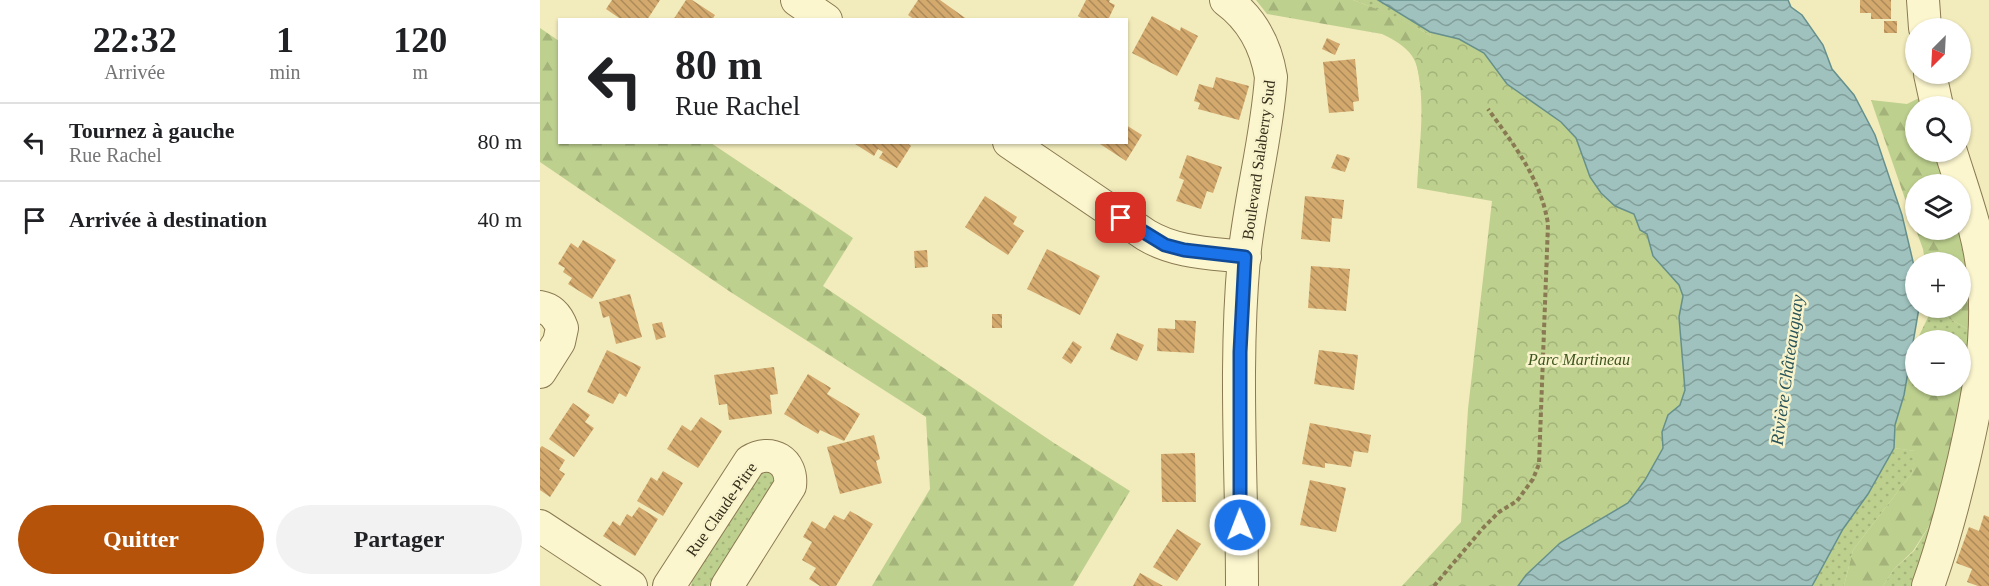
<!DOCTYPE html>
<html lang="fr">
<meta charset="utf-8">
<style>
body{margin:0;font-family:"Times New Roman",serif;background:#f2f2f2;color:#202124;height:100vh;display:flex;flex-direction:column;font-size:22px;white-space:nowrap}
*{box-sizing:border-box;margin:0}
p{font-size:20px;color:#757577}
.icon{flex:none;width:33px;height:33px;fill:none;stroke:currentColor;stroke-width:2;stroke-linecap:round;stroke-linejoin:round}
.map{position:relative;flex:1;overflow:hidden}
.panel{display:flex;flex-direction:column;background:#fff;width:540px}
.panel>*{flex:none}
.hud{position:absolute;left:18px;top:18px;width:570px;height:126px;border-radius:0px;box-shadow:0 2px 4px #0004;background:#fff;color:#202124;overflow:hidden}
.needle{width:39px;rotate:204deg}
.fabs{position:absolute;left:1365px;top:18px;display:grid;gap:12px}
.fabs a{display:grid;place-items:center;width:66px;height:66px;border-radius:50%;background:#fff;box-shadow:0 2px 4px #0004;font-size:30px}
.pin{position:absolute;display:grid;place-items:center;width:51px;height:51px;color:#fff;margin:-26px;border-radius:12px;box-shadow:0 3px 9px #0006}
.me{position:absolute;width:66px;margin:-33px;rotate:359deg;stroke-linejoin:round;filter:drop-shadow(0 0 4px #0008)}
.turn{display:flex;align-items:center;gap:21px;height:126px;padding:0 18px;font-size:27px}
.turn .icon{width:78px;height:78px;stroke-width:2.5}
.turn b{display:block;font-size:42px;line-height:51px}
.eta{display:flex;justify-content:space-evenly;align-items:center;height:102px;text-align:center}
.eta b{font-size:36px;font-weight:600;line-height:42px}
.cta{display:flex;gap:12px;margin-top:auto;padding:12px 18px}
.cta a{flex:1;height:69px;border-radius:36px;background:#b45309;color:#fff;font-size:24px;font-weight:600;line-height:69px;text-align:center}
.cta a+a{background:#f2f2f2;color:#202124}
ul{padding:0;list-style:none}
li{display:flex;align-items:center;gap:18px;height:78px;padding:0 18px;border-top:2px solid #e0e0e0}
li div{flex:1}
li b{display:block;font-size:22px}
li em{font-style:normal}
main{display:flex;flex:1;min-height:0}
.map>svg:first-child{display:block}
.grass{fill:url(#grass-dots)}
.forest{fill:url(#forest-firs)}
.park{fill:url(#park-crowns)}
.water{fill:url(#water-waves);stroke:#66908d;stroke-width:1.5}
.building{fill:url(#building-back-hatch)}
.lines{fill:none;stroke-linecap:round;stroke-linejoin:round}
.minor-casing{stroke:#8a7a53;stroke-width:34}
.path{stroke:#8a7a53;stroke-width:4;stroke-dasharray:4.5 3;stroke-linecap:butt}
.minor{stroke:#fcf6ce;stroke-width:32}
.route-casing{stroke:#114b97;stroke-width:15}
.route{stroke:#1a73e8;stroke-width:10}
.labels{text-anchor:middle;stroke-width:5;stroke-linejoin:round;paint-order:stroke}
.street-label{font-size:16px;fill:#372d1a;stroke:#f8f3cb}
.park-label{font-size:16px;font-style:italic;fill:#3e561e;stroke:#f8f3cb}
.water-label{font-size:18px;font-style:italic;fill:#275359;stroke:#f8f3cb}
</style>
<main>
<section class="panel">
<div class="eta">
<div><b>22:32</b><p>Arrivée</p></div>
<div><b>1</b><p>min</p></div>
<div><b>120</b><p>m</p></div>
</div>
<ul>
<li><svg class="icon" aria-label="left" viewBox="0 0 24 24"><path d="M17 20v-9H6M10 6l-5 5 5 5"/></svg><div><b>Tournez à gauche</b><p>Rue Rachel</p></div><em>80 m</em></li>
<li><svg class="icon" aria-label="arrive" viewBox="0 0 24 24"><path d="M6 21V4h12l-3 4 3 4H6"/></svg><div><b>Arrivée à destination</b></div><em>40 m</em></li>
</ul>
<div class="cta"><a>Quitter</a><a>Partager</a></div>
</section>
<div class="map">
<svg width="1449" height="586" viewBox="0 0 1449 586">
<defs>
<pattern id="grass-dots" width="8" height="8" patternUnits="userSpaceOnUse" patternTransform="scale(1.5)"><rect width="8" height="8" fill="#bdd08e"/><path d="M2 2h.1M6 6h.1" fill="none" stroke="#a3b37a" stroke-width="1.8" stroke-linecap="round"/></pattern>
<pattern id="forest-firs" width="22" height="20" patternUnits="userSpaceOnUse" patternTransform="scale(1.5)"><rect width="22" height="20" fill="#bdd08e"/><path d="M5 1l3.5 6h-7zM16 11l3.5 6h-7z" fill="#a3b37a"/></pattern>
<pattern id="park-crowns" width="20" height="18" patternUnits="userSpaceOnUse" patternTransform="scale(1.5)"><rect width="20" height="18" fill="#bdd08e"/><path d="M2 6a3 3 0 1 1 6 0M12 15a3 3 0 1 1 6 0" fill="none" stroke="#a3b37a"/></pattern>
<pattern id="water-waves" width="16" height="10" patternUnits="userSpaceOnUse" patternTransform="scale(1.5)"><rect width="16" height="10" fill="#9fc2be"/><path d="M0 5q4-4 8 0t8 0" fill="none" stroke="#829e9a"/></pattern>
<pattern id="building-back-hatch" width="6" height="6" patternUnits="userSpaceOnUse" patternTransform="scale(1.5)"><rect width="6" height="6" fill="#d3a96d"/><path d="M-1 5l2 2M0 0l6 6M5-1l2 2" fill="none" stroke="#ac8a59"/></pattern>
</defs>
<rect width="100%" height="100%" fill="#f2ebbb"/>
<g class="grass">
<path d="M813,0H838L890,32L891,36C866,21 840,10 813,0Z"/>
<path d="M1392,309L1433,332L1429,370L1421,367L1420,340H1377Z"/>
<path d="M1354,448L1376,451L1372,473L1313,550L1304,586H1272L1303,529L1328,494Z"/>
<path d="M226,471L230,472L236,479L233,487L169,586H151L153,577L220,473Z"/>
<path d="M1402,498L1375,586H1343L1354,569L1374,551L1391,523Z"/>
</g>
<g class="forest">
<path d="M716,0H813L845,12L872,25L891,36L882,98C878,61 877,51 842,34L727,14Z"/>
<path d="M0,28L19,41L20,142L171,143L313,238L283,286L514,443L590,491L533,586H332L390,489L386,417L189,291L0,162Z"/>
<path d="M1379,98L1382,106H1376V152H1393L1405,184H1376L1375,228L1331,100L1367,104Z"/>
<path d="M1376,230H1419L1430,271L1433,332L1392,309L1420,308V262H1385L1383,249Z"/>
<path d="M1371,355H1375L1376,386H1420L1421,367L1429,370L1402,498L1391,523L1373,551L1354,569L1343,586H1304L1313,550L1372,473L1375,451L1354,448L1355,426L1364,395Z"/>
</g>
<path class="park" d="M890,32L919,39L944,53L967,84L1021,122L1036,138L1050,177L1061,193L1075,206L1094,214L1100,230L1107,233L1113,256L1139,285L1143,296L1139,317L1145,390L1140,405L1128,415L1122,432L1123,447L1105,480L1088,503L1020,543L986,575L978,586H862L921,522L928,409L952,201L877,188C879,145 887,101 875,59L891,37Z"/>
<path class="water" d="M838,0H1248L1251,7L1262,15L1283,45L1292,69L1314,95L1335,135L1362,215L1375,270L1376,308H1379L1364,395L1355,425L1354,448L1328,494L1303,529L1272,586H978L986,575L1020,543L1088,503L1105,480L1123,448L1122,432L1128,415L1140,405L1145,390L1139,317L1143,296L1139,285L1113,256L1107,234L1100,230L1094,214L1075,206L1061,193L1050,177L1036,138L1021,122L967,84L944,53L919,39L890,32Z"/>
<g class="building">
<path d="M72,0H120L107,20H82L66,9Z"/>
<path d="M146,0H152L175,15L172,20H133Z"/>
<path d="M378,0H400L428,20H375L368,15Z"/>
<path d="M546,0H570L569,2L575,5L568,20H545L538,16Z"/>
<path d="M1320,0H1351V19H1331V13H1320Z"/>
<path d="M612,16L640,31L641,27L658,36L637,76L592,53Z"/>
<rect x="1344" y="21" width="13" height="12"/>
<path d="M787,38L800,44L795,55L782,49Z"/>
<path d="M815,59L819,101L813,102L814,111L789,113L783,62Z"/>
<path d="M676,77L709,86L699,120L658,109L660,103L654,101L659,84L673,88Z"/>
<path d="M586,125L602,135L586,161L557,142H586Z"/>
<path d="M312,142H366L371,146L357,168L339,158L343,152L338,149L334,156Z"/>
<path d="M797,154L810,158L805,172L791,168Z"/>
<path d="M647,155L682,167L673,193L667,191L661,209L636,201L644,180L639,178Z"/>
<path d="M445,196L477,217L473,224L484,231L468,255L425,227Z"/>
<path d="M765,196L804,200L802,219L792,218L790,242L761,239Z"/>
<path d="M43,240L76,260L52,299L28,284L32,278L23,272L25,268L18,264L31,243L38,248Z"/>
<path d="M507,249L560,276L540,315L487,289Z"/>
<path d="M387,250L388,267L375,268L374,251Z"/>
<path d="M771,266L810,269L806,311L768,308Z"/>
<path d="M90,294L102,337L76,344L69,316L63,318L59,302Z"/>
<rect x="452" y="314" width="10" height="14"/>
<path d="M635,320L656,321L654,353L617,351L618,328L635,329Z"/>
<path d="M122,322L126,337L116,340L112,324Z"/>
<path d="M577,333L604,345L597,361L570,349Z"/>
<path d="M533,341L542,347L531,364L522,358Z"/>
<path d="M67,350L101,367L86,397L79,393L73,404L47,392Z"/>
<path d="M779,350L818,355L814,390L774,384Z"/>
<path d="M234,367L238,394L230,395L232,414L189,420L187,404L179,405L174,375Z"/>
<path d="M268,374L291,388L287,394L320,414L304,441L280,430L278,434L244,414Z"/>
<path d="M33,403L50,415L45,422L54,428L34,457L9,439Z"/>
<path d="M161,417L182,431L158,468L127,449L142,425L151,431Z"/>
<path d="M770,423L831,435L828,453L814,451L811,467L785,463V468L762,464Z"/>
<path d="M334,435L340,459L336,461L342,483L300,494L287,447Z"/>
<path d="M2,446L25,460L19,470L25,474L10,497L0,490V448Z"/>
<path d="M655,453L656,502H622L621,454Z"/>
<path d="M123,471L143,483L123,516L97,501L111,477L117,481Z"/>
<path d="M770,480L806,488L796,532L760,525Z"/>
<path d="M99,507L118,519L95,556L63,536L73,521L80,526L87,514L92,517Z"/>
<path d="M310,511L333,524L296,586H280L269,579L276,568L262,560L272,542L263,537L272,521L285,529L294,515L304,520Z"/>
<path d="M1444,515L1449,517V586H1438L1427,582L1432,569L1416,563L1429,527L1439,531Z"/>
<path d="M637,529L661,544L637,581L613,567Z"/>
<path d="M600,573L623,586H593Z"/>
</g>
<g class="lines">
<defs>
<g id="minor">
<path d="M257,0L286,20"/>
<path d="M686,0C712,19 726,46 731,77C727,138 710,197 704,258C694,367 702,477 702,586"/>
<path d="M1383,0L1385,28"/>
<path d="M1390,74L1397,106"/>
<path d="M469,142L606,235C636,253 670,253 705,257"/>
<path d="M0,307C12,309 18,317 22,328L19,342L0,372"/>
<path d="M0,526L91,586"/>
<path d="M129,586L210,461C231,448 253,461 250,486L187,586"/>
<path d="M1388,586C1403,544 1414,502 1424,459C1437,402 1449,343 1444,283C1441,238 1424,194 1411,152"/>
</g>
</defs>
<use href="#minor" class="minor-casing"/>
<path class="path" d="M894,586L943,528L959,512L977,501L993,479L999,464L1008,224C1001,179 974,145 948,109"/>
<use href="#minor" class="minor"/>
</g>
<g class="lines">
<defs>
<path id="route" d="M581,218L625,245L644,250L705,257L700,352V525"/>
</defs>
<use href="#route" class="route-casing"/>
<use href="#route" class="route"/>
</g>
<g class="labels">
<g class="street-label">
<text transform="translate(718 160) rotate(-82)" y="6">Boulevard Salaberry Sud</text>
<text transform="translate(181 509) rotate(-55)" y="6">Rue Claude-Pitre</text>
</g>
<g class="park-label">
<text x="1039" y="365">Parc Martineau</text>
</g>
<g class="water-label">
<text transform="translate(1247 370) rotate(-82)" y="6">Rivière Châteauguay</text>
</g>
</g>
</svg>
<div class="fabs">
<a><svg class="needle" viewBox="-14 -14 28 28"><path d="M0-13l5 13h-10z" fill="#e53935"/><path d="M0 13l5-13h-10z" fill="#757577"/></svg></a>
<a><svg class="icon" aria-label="search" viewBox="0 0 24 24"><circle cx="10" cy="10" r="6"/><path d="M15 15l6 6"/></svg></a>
<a><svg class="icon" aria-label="layers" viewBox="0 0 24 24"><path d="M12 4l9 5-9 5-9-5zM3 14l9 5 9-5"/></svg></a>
<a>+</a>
<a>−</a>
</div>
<div class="pin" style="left:581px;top:218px;background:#d93025"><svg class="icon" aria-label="arrive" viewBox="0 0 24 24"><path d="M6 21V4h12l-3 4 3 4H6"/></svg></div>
<svg class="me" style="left:700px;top:525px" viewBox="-20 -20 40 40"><circle r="17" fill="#1a73e8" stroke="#fff" stroke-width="3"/><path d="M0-11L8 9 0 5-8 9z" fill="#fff"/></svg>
<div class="hud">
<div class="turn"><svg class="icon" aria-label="left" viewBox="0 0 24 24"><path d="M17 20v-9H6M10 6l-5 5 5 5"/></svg><div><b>80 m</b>Rue Rachel</div></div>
</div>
</div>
</main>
